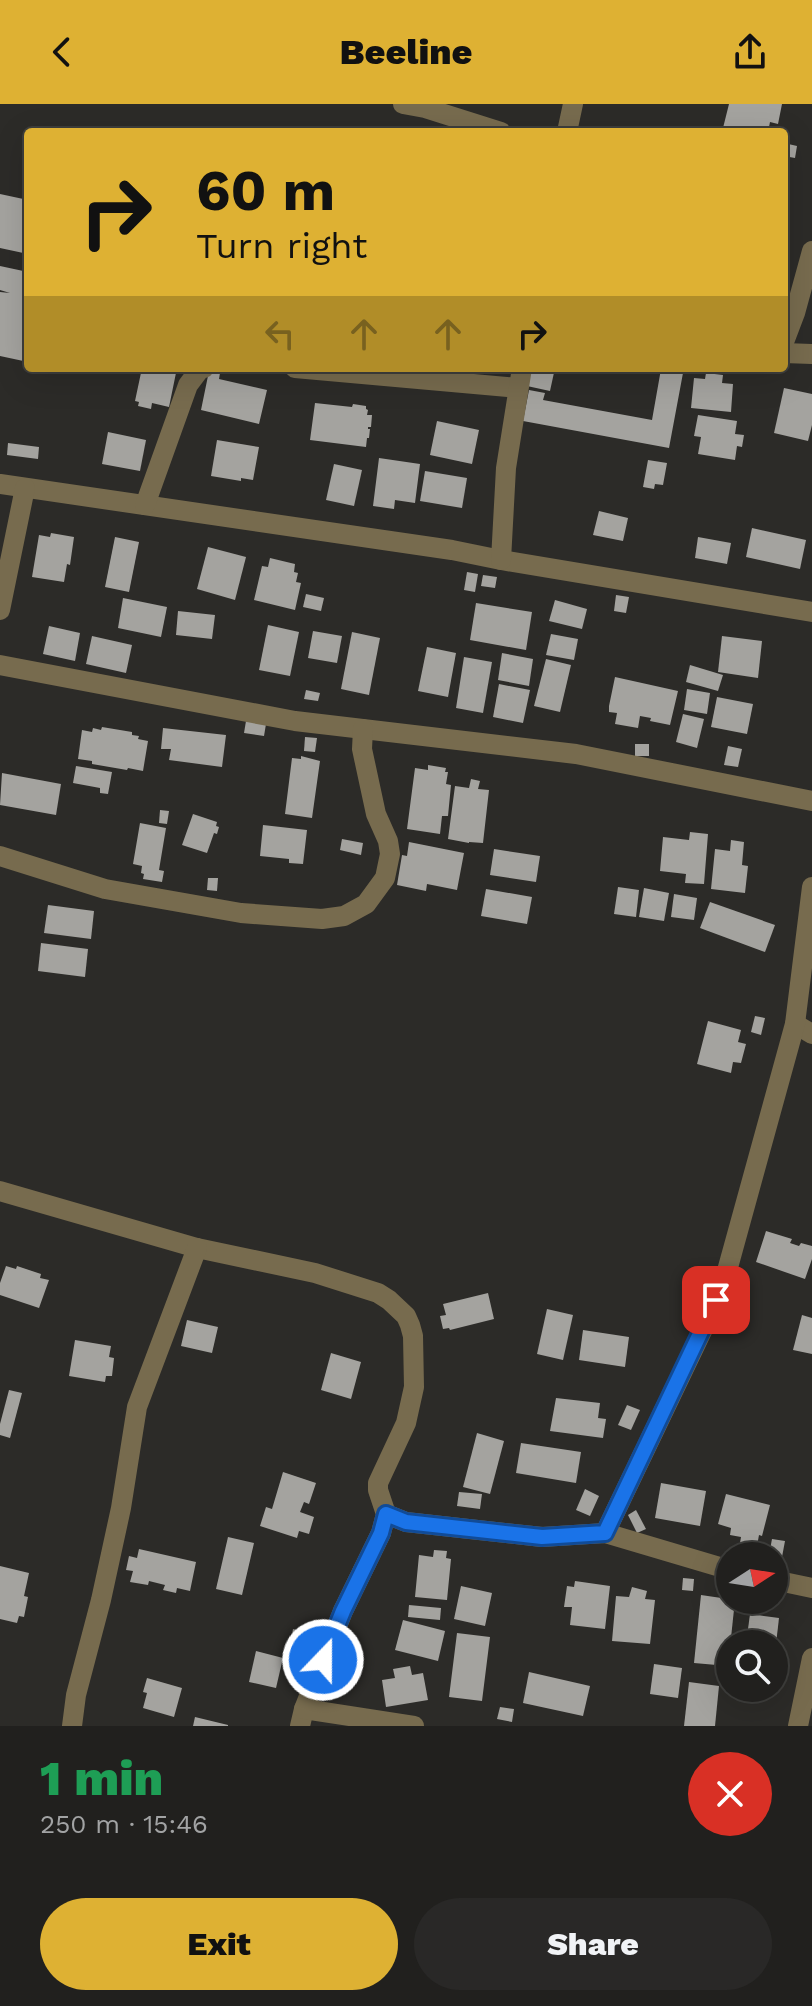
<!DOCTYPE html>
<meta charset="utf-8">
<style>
body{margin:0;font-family:"Work Sans",sans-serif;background:#292827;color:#f1f3f6;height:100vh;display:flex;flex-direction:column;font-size:30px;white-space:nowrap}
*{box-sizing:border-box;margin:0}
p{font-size:26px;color:#a2a3a4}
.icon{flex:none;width:44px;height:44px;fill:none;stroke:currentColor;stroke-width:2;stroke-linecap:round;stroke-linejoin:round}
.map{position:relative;height:1622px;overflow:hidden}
.sheet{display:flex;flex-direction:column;background:#21201e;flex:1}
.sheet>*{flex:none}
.hud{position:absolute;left:24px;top:24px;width:764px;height:244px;border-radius:8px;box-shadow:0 8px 32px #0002,0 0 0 2px #3e3e3c;background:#deb133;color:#111;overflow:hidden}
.needle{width:52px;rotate:78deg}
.buttons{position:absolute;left:716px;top:1438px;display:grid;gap:16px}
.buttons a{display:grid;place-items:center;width:72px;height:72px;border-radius:50%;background:#21201e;box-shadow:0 8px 32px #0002,0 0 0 2px #3e3e3c;font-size:40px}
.pin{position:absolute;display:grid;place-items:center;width:68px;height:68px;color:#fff;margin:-34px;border-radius:16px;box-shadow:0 4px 12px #0006}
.me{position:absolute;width:88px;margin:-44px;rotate:22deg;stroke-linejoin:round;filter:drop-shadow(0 0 6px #0008)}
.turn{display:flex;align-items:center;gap:28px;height:168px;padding:0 40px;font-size:36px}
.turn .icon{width:104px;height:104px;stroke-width:2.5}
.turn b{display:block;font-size:56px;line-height:68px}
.lanes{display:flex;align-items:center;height:76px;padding:0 40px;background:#0003;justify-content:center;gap:40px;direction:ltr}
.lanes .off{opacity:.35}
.round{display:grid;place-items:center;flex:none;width:84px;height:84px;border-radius:42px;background:#292827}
.head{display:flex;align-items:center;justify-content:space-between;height:136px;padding:0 40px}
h1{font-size:48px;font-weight:800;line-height:60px;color:#1e9e55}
.cta{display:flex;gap:16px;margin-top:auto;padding:16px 40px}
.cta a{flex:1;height:92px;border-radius:48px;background:#deb133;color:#111;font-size:32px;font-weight:800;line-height:92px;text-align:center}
.cta a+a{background:#292827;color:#f1f3f6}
header{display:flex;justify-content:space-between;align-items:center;height:104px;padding:0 40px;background:#deb133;color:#111;font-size:36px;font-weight:800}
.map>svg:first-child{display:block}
.building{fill:#a4a39f}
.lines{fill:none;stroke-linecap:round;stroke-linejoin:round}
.minor{stroke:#776b4e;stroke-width:20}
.route-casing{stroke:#114b97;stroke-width:20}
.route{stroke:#1a73e8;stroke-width:14}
</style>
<header><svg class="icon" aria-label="back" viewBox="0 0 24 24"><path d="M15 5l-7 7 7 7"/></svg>Beeline<svg class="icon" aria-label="share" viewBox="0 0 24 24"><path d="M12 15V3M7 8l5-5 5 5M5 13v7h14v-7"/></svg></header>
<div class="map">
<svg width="812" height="1622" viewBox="0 0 812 1622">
<rect width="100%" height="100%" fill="#2c2b28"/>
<g class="building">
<path d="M729,0H782L778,20L770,18L768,28H722Z"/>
<path d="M784,39L797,42L795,54L784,52Z"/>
<path d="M0,90L28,96V150L0,144Z"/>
<path d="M0,162L28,168V258L0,252V188L10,189L0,186Z"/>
<path d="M142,264H177L169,303L152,299L151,305L138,302L139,298L135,297Z"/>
<path d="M531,264H555L550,287L527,282Z"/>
<path d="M661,265L683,269L669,344L523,317L529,286L545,289L543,296L652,316Z"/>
<path d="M209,267L220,269L219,275L267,286L259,320L201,306Z"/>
<path d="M706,269L723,271L722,279L733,280L731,308L691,304L694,274L705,275Z"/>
<path d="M784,284L812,290V321L808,337L774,329Z"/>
<path d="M315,299L352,303L353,300L366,302V305L368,306L367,311H372L371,323H368V325H370L369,334H367L366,343L310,336Z"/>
<path d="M698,311L737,317L735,330L744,331L742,343L737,342L735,356L698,350L701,333L694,332Z"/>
<path d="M437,317L479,326L472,360L430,351Z"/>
<path d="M108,328L146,336L140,367L102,360Z"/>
<path d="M217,336L259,343L253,376L241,374V377L211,372Z"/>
<path d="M8,339L39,343L38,355L7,351Z"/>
<path d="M379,354L420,360L415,399L395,396L394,405L373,402Z"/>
<path d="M648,356L667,359L663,381L655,380L654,385L643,383Z"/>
<path d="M334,360L362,366L354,402L326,396Z"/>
<path d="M425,367L467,374L462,404L420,397Z"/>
<path d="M599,407L628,414L623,437L593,431Z"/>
<path d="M752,424L806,436L800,465L746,453Z"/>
<path d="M51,429L74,433L70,461L67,460L64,478L32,473L39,431L50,433Z"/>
<path d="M115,433L139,438L129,488L105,483Z"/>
<path d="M698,433L731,439L727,460L695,454Z"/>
<path d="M208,443L246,453L235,496L197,485Z"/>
<path d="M270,454L295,460L294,468L298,469L296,478L301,479L295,506L254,496L262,462L268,463Z"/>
<path d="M467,468L478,470L475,488L464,486Z"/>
<path d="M483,471L497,473L495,484L481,482Z"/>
<path d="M306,490L324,494L321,507L303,503Z"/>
<path d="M616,491L629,493L626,509L614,507Z"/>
<path d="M123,494L167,503L161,533L118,524Z"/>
<path d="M555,496L587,505L582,525L549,517Z"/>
<path d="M476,499L532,508L526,546L470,536Z"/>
<path d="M178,507L215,511L212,535L176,531Z"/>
<path d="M268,521L299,528L290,572L259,566Z"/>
<path d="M49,522L80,529L75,557L43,550Z"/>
<path d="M313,527L342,532L337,559L308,554Z"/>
<path d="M352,528L380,534L369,591L341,585Z"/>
<path d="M551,530L578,535L574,556L546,551Z"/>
<path d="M92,532L132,541L126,569L86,560Z"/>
<path d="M722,532L762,537L758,574L718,568Z"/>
<path d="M427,543L456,549L448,593L418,587Z"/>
<path d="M502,549L533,555L529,582L498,576Z"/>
<path d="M464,553L492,558L483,609L456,604Z"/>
<path d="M546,555L571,561L560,608L534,602Z"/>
<path d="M690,561L723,571L718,587L686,578Z"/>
<path d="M615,573L678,587L670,621L650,617L651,614L640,612L638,624L615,620L617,609L609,608V602Z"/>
<path d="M499,580L530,586L523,619L493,613Z"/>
<path d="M687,585L710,589L707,610L684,606Z"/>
<path d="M306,586L320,589L318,597L304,595Z"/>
<path d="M717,593L753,600L747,630L711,623Z"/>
<path d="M683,610L704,615L697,644L676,638Z"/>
<path d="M246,617L266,620L264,632L244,629Z"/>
<path d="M102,623L132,628V631L139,632L138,635L148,637L143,667L128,664L127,666L92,660V657L78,655L82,626L92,628L93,624L101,626Z"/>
<path d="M163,624L226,631L222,663L169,656L171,645H161Z"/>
<path d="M305,633L317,634L315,648L304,647Z"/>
<rect x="635" y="640" width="14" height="12"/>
<path d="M728,642L742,645L738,663L724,661Z"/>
<path d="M301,652L320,657L312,714L285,710L292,654L301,655Z"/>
<path d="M428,661L446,664L445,668H448L446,680L451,681L448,712H442L440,730L407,725L415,664L428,666Z"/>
<path d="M76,662L112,668L108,690L100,689V684L73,679Z"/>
<path d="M2,669L61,680L56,711L0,701Z"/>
<path d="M471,675L480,677L478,685L489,686L483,739L469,738V739L448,735L455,682L469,684Z"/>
<path d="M160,706L169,707L167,720L159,719Z"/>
<path d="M193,710L217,718L216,722L219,723L217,730L214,729L207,749L182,741Z"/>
<path d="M140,719L166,724L159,766L164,767L162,778L143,775L144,770L141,769L142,762L133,760Z"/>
<path d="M263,721L307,726L303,760L289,759V755L260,752Z"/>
<path d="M690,728L708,730L704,780L685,779L686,770L660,767L663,733L689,736Z"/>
<path d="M342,735L363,739L361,751L340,746Z"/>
<path d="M731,736L744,738L742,761L748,762L745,789L711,785L715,745L730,747Z"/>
<path d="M409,738L464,749L457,786L427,780L426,787L397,781L402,751L407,752Z"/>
<path d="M494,745L540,752L536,778L490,771Z"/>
<path d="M208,774H218L217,787L207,786Z"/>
<path d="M618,783L639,786L636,813L614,810Z"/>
<path d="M644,784L669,789L664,817L639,813Z"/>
<path d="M486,785L532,793L527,820L481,812Z"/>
<path d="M674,790L697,794L694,816L671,813Z"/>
<path d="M710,798L775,821L765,848L700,824Z"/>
<path d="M48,801L94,807L91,835L44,829Z"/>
<path d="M41,839L88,845L85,873L38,867Z"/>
<path d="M755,912L765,914L761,931L751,928Z"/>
<path d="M708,917L741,926L738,938L746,940L741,959L733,958L731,969L697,960Z"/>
<path d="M766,1127L792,1135L790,1139L799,1142L801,1139L812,1142V1155L805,1175L756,1158Z"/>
<path d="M6,1162L16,1165L17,1162L41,1170L40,1174L49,1176L39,1204L0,1191V1179Z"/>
<path d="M488,1189L494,1215L450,1226L449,1224L443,1225L440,1212L446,1211L443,1200Z"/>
<path d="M547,1205L573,1211L563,1256L537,1250Z"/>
<path d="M802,1211L812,1214V1250L793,1246Z"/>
<path d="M187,1216L218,1223L212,1249L181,1242Z"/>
<path d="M583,1226L629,1233L625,1263L579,1256Z"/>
<path d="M75,1236L111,1242L109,1253L114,1254L112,1272H106L105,1278L69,1272Z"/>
<path d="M331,1249L361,1258L351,1295L321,1286Z"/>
<path d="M9,1286L22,1289L10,1334L0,1331V1320Z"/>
<path d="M556,1294L600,1299L598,1314L606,1315L603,1334L550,1327Z"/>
<path d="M627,1301L640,1306L631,1326L618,1321Z"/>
<path d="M477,1329L504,1337L490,1390L463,1383Z"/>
<path d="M521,1339L581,1348L576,1379L516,1369Z"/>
<path d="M283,1368L316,1379L309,1400L304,1398L300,1408L314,1413L309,1430L299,1427L297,1434L260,1422L266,1403L272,1405Z"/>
<path d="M661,1379L706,1387L700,1422L655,1414Z"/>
<path d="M585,1385L599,1392L590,1412L576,1406Z"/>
<path d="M459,1388L482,1390L480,1405L457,1402Z"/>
<path d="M726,1390L770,1401L762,1432L759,1431L757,1442L740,1439L741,1433L730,1431L731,1424L718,1420Z"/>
<path d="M636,1406L646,1425L637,1429L628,1411Z"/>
<path d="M228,1433L254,1439L242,1491L216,1485Z"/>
<path d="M772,1435L785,1437L782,1453L769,1451Z"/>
<path d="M139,1445L196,1458L190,1487L177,1484L176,1489L163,1486L165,1481L149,1477L148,1481L130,1478L133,1467L126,1466L129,1452L137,1454Z"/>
<path d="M434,1446L447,1447L446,1454L451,1455L447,1496L415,1493L419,1451L433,1453Z"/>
<path d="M0,1462L29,1469L24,1492L28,1493L24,1513L19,1512L17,1519L0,1515Z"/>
<path d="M683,1474L694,1475L693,1487L682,1486Z"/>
<path d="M575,1477L610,1482L605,1525L570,1521L572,1503H564L567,1482L574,1483Z"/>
<path d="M461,1482L492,1489L485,1522L454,1515Z"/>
<path d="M632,1483L647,1487L645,1495L655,1496L650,1540L612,1537L616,1492L629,1493Z"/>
<path d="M701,1491L735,1496L728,1562L694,1559Z"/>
<path d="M409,1501L441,1504L440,1516L408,1513Z"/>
<path d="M750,1510L779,1514L776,1540H746Z"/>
<path d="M403,1516L445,1527L438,1557L395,1546Z"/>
<path d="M293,1525L306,1528L304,1538L291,1535Z"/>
<path d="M457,1529L490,1533L482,1597L449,1593Z"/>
<path d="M256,1547L283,1554L276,1584L249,1578Z"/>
<path d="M654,1560L682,1564L678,1594L650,1590Z"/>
<path d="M410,1562L412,1571L423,1569L428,1596L386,1603L382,1576L395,1574L393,1565Z"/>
<path d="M529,1568L590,1582L583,1612L523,1599Z"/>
<path d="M147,1574L182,1584L174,1613L143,1604L147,1589L143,1588Z"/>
<path d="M689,1578L719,1582L715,1622H684Z"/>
<path d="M500,1603L514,1605L512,1618L497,1615Z"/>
<path d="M195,1613L228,1621V1622H193Z"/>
</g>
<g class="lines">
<g class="minor">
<path d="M403,0L425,4L501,28"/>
<path d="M567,28L573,0"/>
<path d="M784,238L795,209L812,147"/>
<path d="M784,249L812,250"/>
<path d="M295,264L518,284"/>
<path d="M0,380L452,446L501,456L812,508"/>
<path d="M145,401L188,281L200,265L204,264"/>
<path d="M501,456L506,364L522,264"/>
<path d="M0,506L25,384"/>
<path d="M0,561L295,617L576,650L812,697"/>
<path d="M0,752L105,785L241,809L322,815L344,812L366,800L385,774L390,750L388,737L376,710L362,645L363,625"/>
<path d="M795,920L812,930"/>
<path d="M0,1087L197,1144L315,1169L378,1189L389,1196L406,1212L410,1221L413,1232L414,1283L406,1319L378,1379V1386L386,1410L381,1429L343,1507L304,1605L300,1622"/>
<path d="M386,1410L406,1418L542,1433L605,1429L730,1466"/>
<path d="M605,1429L704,1223L727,1167L795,920L812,783"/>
<path d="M774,1476L812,1484"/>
<path d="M304,1605L414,1622"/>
<path d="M72,1622L76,1591L101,1496L121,1404L137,1303L197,1144"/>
<path d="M798,1622L812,1554"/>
</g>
</g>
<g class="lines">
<defs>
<path id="route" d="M323,1556L343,1507L381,1429L386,1410L406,1418L542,1433L605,1429L716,1196"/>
</defs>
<use href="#route" class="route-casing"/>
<use href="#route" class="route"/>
</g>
</svg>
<div class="buttons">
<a><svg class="needle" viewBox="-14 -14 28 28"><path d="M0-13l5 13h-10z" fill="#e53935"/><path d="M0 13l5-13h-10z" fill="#a2a3a4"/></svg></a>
<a><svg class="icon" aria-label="search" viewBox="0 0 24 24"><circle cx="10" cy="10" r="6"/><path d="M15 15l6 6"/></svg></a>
</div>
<div class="pin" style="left:716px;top:1196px;background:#d93025"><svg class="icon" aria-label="arrive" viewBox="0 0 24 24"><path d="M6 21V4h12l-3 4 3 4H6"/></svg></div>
<svg class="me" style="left:323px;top:1556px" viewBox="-20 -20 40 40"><circle r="17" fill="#1a73e8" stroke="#fff" stroke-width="3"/><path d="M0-11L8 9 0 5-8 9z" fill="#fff"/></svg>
<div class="hud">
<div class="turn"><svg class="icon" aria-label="right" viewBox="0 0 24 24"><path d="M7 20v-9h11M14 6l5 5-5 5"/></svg><div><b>60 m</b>Turn right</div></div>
<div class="lanes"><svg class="icon off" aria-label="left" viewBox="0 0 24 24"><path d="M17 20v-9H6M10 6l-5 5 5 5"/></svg><svg class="icon off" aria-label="ahead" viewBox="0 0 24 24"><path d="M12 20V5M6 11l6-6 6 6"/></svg><svg class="icon off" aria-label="ahead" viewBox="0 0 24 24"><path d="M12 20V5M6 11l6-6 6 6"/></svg><svg class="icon" aria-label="right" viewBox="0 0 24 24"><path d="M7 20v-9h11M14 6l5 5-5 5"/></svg></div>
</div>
</div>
<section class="sheet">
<div class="head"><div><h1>1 min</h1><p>250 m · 15:46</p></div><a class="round" style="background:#d93025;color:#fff"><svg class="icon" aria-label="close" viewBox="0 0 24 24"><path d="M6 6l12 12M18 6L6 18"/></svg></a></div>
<div class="cta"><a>Exit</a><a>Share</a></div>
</section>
